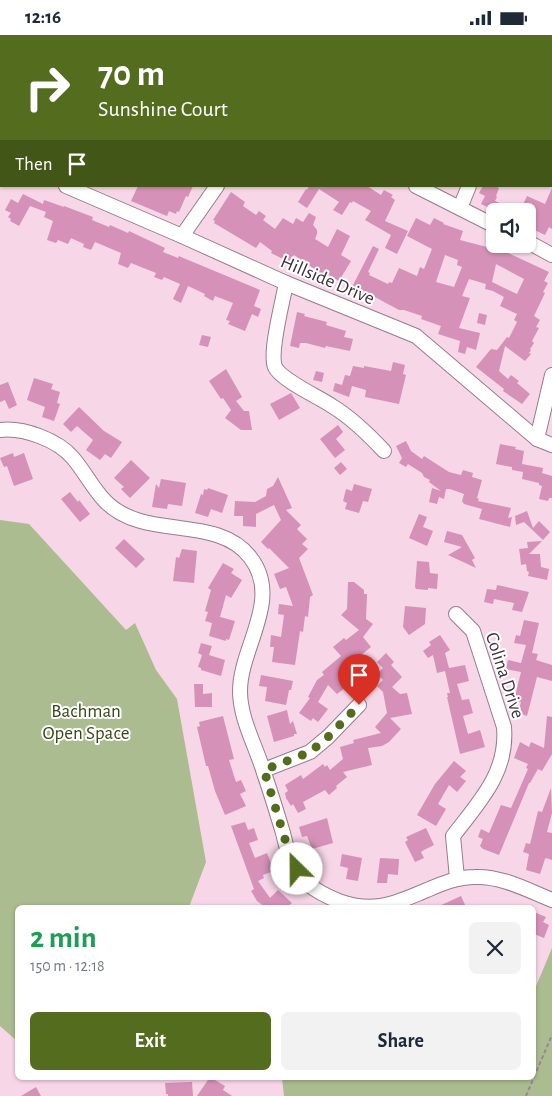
<!DOCTYPE html>
<meta charset="utf-8">
<style>
body{margin:0;font-family:"Alegreya Sans",sans-serif;background:#f2f2f3;color:#1f2937;height:100vh;display:flex;flex-direction:column;font-size:19px;white-space:nowrap}
*{box-sizing:border-box;margin:0}
p{font-size:16px;color:#747a83}
.icon{flex:none;width:28px;height:28px;fill:none;stroke:currentColor;stroke-width:2;stroke-linecap:round;stroke-linejoin:round}
.map{position:relative;flex:1;overflow:hidden}
.drawer{position:absolute;left:15px;top:870px;width:521px;height:175px;display:flex;flex-direction:column;background:#fff;border-radius:8px;box-shadow:0 1px 4px #0004}
.drawer>*{flex:none}
.banner{position:absolute;left:0px;top:0px;width:552px;height:152px;box-shadow:0 1px 4px #0004;background:#536c1d;color:#fff;overflow:hidden}
.tools{position:absolute;left:486px;top:168px;display:grid;gap:10px}
.tools a{display:grid;place-items:center;width:50px;height:50px;border-radius:8px;background:#fff;box-shadow:0 1px 4px #0004;font-size:25px}
.pin{position:absolute;display:grid;place-items:center;width:42px;height:42px;color:#fff;margin:-51px -21px;border-radius:50% 50% 50% 0;rotate:-45deg;box-shadow:0 0 5px #0007}
.pin .icon{rotate:45deg}
.me{position:absolute;width:55px;margin:-28px;rotate:337deg;stroke-linejoin:round;filter:drop-shadow(0 0 4px #0008)}
.turn{display:flex;align-items:center;gap:18px;height:105px;padding:0 15px;font-size:22px}
.turn .icon{width:65px;height:65px;stroke-width:2.5}
.turn b{display:block;font-size:35px;line-height:42px}
.then{display:flex;align-items:center;height:48px;padding:0 15px;background:#0003;gap:10px;font-size:19px}
.round{display:grid;place-items:center;flex:none;width:52px;height:52px;border-radius:8px;background:#f2f2f3}
.headline{display:flex;align-items:center;justify-content:space-between;height:85px;padding:0 15px}
h1{font-size:30px;font-weight:600;line-height:38px;color:#1e9e55}
.action{display:flex;gap:10px;margin-top:auto;padding:10px 15px}
.action a{flex:1;height:58px;border-radius:8px;background:#536c1d;color:#fff;font-size:20px;font-weight:600;line-height:58px;text-align:center}
.action a+a{background:#f2f2f3;color:#1f2937}
.status{display:flex;justify-content:space-between;align-items:center;height:35px;padding:0 25px;background:#fff;direction:ltr}
.status svg{height:14px;fill:currentColor}
.map>svg:first-child{display:block}
.green{fill:#abbc91}
.building{fill:#d691b8;fill-rule:evenodd}
.lines{fill:none;stroke-linecap:round;stroke-linejoin:round}
.minor-casing{stroke:#987b8b;stroke-width:16}
.path{stroke:#9c8591;stroke-width:2;stroke-dasharray:4 2.5;stroke-linecap:butt}
.minor{stroke:#fff;stroke-width:14}
.route{stroke:#536c1d;stroke-width:9;stroke-dasharray:0 16.2}
.labels{text-anchor:middle;stroke-width:4;stroke-linejoin:round;paint-order:stroke}
.street-label{font-size:19px;fill:#3e3138;stroke:#fff}
.park-label{font-size:19px;fill:#374716;stroke:#fff}
</style>
<div class="status"><b>12:16</b><svg viewBox="0 0 49 12"><path d="M0 12V9h3v3zM5 12V6h3v6zM10 12V3h3v9zM15 12V0h3v12zM26 1h20v11H26zM47 4h2v5h-2z"/></svg></div>
<div class="map">
<svg width="552" height="1061" viewBox="0 0 552 1061">
<rect width="100%" height="100%" fill="#f7d6e8"/>
<g class="green">
<path d="M0,485L29,489L126,595L135,588L156,635L177,664L206,827L189,872H18L17,1006L0,991Z"/>
<path d="M552,913V1061H284L282,1043L534,1042V956Z"/>
</g>
<g class="building">
<path d="M138,151H193L188,162L186,161L179,177L177,176L176,179L169,176L167,181L131,166Z"/>
<path d="M309,151H367L381,160L384,155L393,160L391,162L395,165L385,186L408,196L397,219L385,213L391,200L365,185L371,176L353,166L352,168L350,167L342,180L333,175L339,167L319,154L307,173L298,167L306,154L307,155Z"/>
<path d="M483,151H495L499,153L496,161L497,162L495,166L517,176H496L481,169L485,161L479,158Z"/>
<path d="M552,153V194L549,192L545,200L528,192V176H520L527,161L545,169Z"/>
<path d="M231,157L245,167L243,171L256,180L259,176L266,181L263,185L275,194L283,183L293,189L296,183L303,187L309,178L316,182L313,190L317,195V199L315,204L328,212L337,194L350,201L341,220L351,226L339,246L327,239L326,242L294,220L289,227L271,218L272,216L260,207L256,213L214,188L215,186L213,185Z"/>
<path d="M23,159L43,169L44,165L64,172V171L93,182L92,185L109,192L110,190L128,198L129,196L165,213L163,217L178,223L179,221L181,222L260,255L254,271L261,274L258,282L252,279L245,296L228,289L230,286L226,285L233,268L215,261L213,266L204,261L205,259L188,251L181,268L173,264L180,249L164,242L162,245L154,242L156,238L131,228L128,233L118,229L121,218L95,207L91,215L83,212L84,209L71,203L68,209L58,205L56,208L47,205L53,186L44,182L46,177L30,171L19,191L10,186L11,184L8,182L11,178L5,175L11,164L18,168Z"/>
<path d="M416,183L430,190L434,183L444,188L443,189L463,196L460,205L506,217L549,237L544,246L548,248L543,257L545,258L534,281L540,285L536,292L539,293L532,306L534,308L530,314L531,315L529,318L531,319L525,326L505,311L499,336L508,344L511,340L519,346L517,348L530,359L522,369L503,356L504,354L476,332L491,314L497,315L507,302L509,303L517,287L514,285L517,279L500,271L504,262L493,256L485,254L486,249L469,244L462,261L470,263L459,293L480,298L476,315L467,312L465,319L458,317L460,306L438,299L441,291L421,284L422,281L404,275H399L362,255L361,257L352,252L373,211L379,214L368,237L370,238L369,240L388,249L389,247L392,248L399,233L417,241L420,232L424,234L432,214L407,201ZM445,220L458,225L457,230L462,232L454,252L436,247ZM496,229L524,244L517,259L492,247Z"/>
<path d="M297,277L305,279L304,281L327,287L326,290L346,296L344,302L353,304L350,316L326,311L325,313L306,308H300L299,313L290,311Z"/>
<path d="M479,278L487,280L485,290L477,288Z"/>
<path d="M202,300L211,302L208,312L199,310Z"/>
<path d="M393,327L405,330L403,339L406,340L399,369L365,362L366,355L352,351L349,362L333,356L335,348L342,350L345,340L350,341L353,331L364,333V331L391,336Z"/>
<path d="M226,334L242,362L236,366L244,376H249L252,395H241L225,383L231,375L223,363L221,364L209,346Z"/>
<path d="M316,336L324,338L322,347L313,345Z"/>
<path d="M34,343L53,349L51,354L60,357L57,368L60,369L54,386L42,382L45,372L27,365Z"/>
<path d="M8,347L17,370L9,374L5,365L0,367V350Z"/>
<path d="M291,358L300,373L279,385L270,369Z"/>
<path d="M79,372L104,396L122,407L111,423L105,419L100,425L86,415L93,405L77,391L71,397L63,389Z"/>
<path d="M338,390L343,397L336,404L345,415L335,423L320,404Z"/>
<path d="M406,406L411,416L422,424L424,421L449,437L461,440L463,435L473,438L472,442L482,445L477,463L479,464L478,466L511,473L508,483L512,482L510,492L479,484L482,474L464,469L462,466L464,459L450,454H446L444,464L439,462L437,469L429,467L432,453L441,456L429,447L430,445L424,442L422,438L408,429L406,432L399,428L402,423L396,411Z"/>
<path d="M500,409L516,412L515,414L524,416L522,429L543,433L542,438L552,441V463H549L548,466L539,464L542,451L539,450V448L522,444L523,437L512,435V432L496,429Z"/>
<path d="M13,418L14,422L24,418L33,444L14,451L7,431L4,432L0,423Z"/>
<path d="M131,425L150,443L130,463L121,454L124,452L114,443Z"/>
<path d="M341,427L347,434L340,440L334,433Z"/>
<path d="M278,442L292,473L286,475L301,490L297,494L307,504L302,509L308,514L299,523L313,560L310,562L308,582L305,581L303,597L300,596L295,630L272,627L274,612H270L271,600L281,602L284,580L278,579L279,569L293,571L286,552L280,554L274,539L289,533L269,513L268,514L261,507L281,485L274,470L256,479V492L243,491V481H234L235,466L255,467L266,461L267,454L273,451Z"/>
<path d="M161,444L186,448L182,471L168,469L167,474L152,472L156,449L159,453Z"/>
<path d="M354,449L372,454L368,467L363,466L359,478L345,474L347,468L343,466L346,454L352,456Z"/>
<path d="M208,453L228,460L222,478L211,474L208,482L195,478L201,459L203,460L204,454L207,455Z"/>
<path d="M70,457L78,467L79,465L90,479L80,487L61,464Z"/>
<path d="M527,476L533,493L539,486L550,497L543,505L524,487L516,490L515,481Z"/>
<path d="M419,479L427,482L423,492L433,496L427,511L409,503Z"/>
<path d="M447,496L462,500L475,523L472,525L476,533L448,520L462,512L444,507Z"/>
<path d="M124,504L145,524L136,533L115,513Z"/>
<path d="M542,506L529,519H540L541,532L549,534L547,545L528,541L529,537L527,536L526,529L521,530L520,520L519,514L528,513L527,507Z"/>
<path d="M182,514L197,516L194,548L173,546L176,522L179,523Z"/>
<path d="M417,526L429,527L430,538L438,539L437,554L428,553V555L416,554L415,552Z"/>
<path d="M223,528L234,534L231,538L242,545L231,563L226,560L220,582L235,586L229,605L226,604V606L209,601L212,588L205,586L208,577L205,576L211,555L208,553Z"/>
<path d="M348,547H354L364,555V559H367L366,584L373,589L363,602L371,612L361,620L365,624L340,647L345,653L337,659L328,650L318,667L328,674L318,687L313,683L311,686L299,678L310,663L308,662L317,645L324,640L322,637L341,621L333,612L344,603L346,605L359,595L341,580L347,574Z"/>
<path d="M497,550L529,557L522,577L512,575L514,568L494,564L493,569L484,567L487,554L496,555Z"/>
<path d="M405,571L426,573L425,589L409,600L403,592Z"/>
<path d="M524,585L539,588L532,618L538,619L536,625L552,630V646L537,642L527,681L518,678L521,667L514,665L521,637L506,634L508,625L521,628L526,610L514,608L516,600L520,601Z"/>
<path d="M440,600L450,615L445,618L449,633L465,630L469,646L457,649L462,665L469,664L473,678L463,681L468,699L480,695L485,712L460,719L447,662H448L447,658H450L445,636L437,638L433,620L428,623L423,616L431,610L429,607Z"/>
<path d="M201,608L212,611L209,620L225,625L221,641L201,635V633L198,632L202,620L198,618Z"/>
<path d="M386,618L394,627L391,630L402,642L392,652L400,659L407,658L412,679L390,683L401,694L389,707L382,711L368,713L372,730L343,737L347,742L336,751L337,753L329,760L325,755L303,767L306,774L298,778L293,769L291,771L286,763L285,758L288,756L285,750L301,740L303,744L323,729L325,732L327,730L330,735L343,724L340,712L354,708L353,705L381,698L375,692L387,678L383,657L377,651L383,645L377,639L383,633L377,627Z"/>
<path d="M261,640L293,646L291,655H289L286,670L265,666L267,652L259,651Z"/>
<path d="M194,649H203V659L212,658V672H195Z"/>
<path d="M287,675L290,689L293,686L297,699H294V701L274,707L267,681Z"/>
<path d="M223,681L234,724L229,725L236,747L241,745L246,756L240,759L246,771L225,780L215,756L208,731H206L197,692L200,691L199,687Z"/>
<path d="M547,681L552,682V719L542,736L538,734L530,748H529L499,820L483,814L480,811L483,804L478,802L481,794L489,798L501,770L511,773L528,734L526,733L528,729L514,723L520,707L529,712L531,707L544,713Z"/>
<path d="M454,726L466,736L460,742L466,746L457,757L449,750L438,769L446,774L436,791L417,780L435,749Z"/>
<path d="M551,753L552,778L547,797L552,798V825L546,823L545,824L540,839L526,835L529,819L523,817L526,808L530,809L538,776L542,777Z"/>
<path d="M327,783L333,808L312,814L307,801L302,802L299,792Z"/>
<path d="M245,787L248,795L254,793L258,805L249,808L255,823L267,818L274,836L263,840L264,843L258,846L270,863L278,855L292,868L287,872H265L257,866L251,856L254,854L231,791Z"/>
<path d="M426,793L434,810L424,815L421,817L424,823L415,827L405,807L408,805L406,802Z"/>
<path d="M342,819L362,823L358,846L346,844L348,833L340,831Z"/>
<path d="M380,823L399,824L398,840L388,839L387,848H377Z"/>
<path d="M461,861L466,872H437Z"/>
<path d="M534,877L546,882L543,887L549,890L544,903L534,899Z"/>
<path d="M210,1042L225,1051L223,1055L232,1061H197Z"/>
<path d="M192,1047L193,1061H168V1059H166L165,1048Z"/>
<path d="M36,1052L41,1061H21Z"/>
</g>
<g class="lines">
<defs>
<g id="minor">
<path d="M259,0L260,1"/>
<path d="M310,0L311,1"/>
<path d="M421,1L422,0"/>
<path d="M0,117L1,118"/>
<path d="M66,151L182,201L286,248L416,301L537,404L552,410"/>
<path d="M416,151L495,191"/>
<path d="M460,173L469,151"/>
<path d="M182,201L217,151"/>
<path d="M528,207L552,220"/>
<path d="M286,248C283,266 269,317 275,332C281,345 319,362 332,371C352,383 369,400 384,416"/>
<path d="M0,395C23,392 58,405 73,423C85,437 93,454 106,467C145,506 217,479 250,522C283,564 240,612 240,656C240,684 256,711 264,738C271,758 277,778 283,798C285,806 287,816 291,824C294,831 299,842 305,847C325,863 354,875 380,871C396,869 412,861 427,855C443,848 458,842 475,842C502,841 527,855 552,865"/>
<path d="M537,404L552,340"/>
<path d="M456,579L473,596L504,692C508,738 479,767 453,801L457,843"/>
<path d="M264,735L310,717L328,702L359,670"/>
</g>
</defs>
<use href="#minor" class="minor-casing"/>
<g class="path">
<path d="M534,1042L552,1000"/>
<path d="M526,1061L534,1042"/>
</g>
<use href="#minor" class="minor"/>
</g>
<g class="lines">
<path class="route" d="M297,834L291,824L264,735L310,717L328,702L359,670"/>
</g>
<g class="labels">
<g class="street-label">
<text transform="translate(328 244) rotate(23)" y="7">Hillside Drive</text>
<text transform="translate(506 640) rotate(72)" y="7">Colina Drive</text>
</g>
<g class="park-label">
<text x="86" y="682">Bachman<tspan x="86" dy="22">Open Space</tspan></text>
</g>
</g>
</svg>
<div class="tools">
<a><svg class="icon" aria-label="sound" viewBox="0 0 24 24"><path d="M4 9h4l5-4v14l-5-4H4zM17 9q2 3 0 6"/></svg></a>
</div>
<div class="pin" style="left:359px;top:670px;background:#d93025"><svg class="icon" aria-label="arrive" viewBox="0 0 24 24"><path d="M6 21V4h12l-3 4 3 4H6"/></svg></div>
<svg class="me" style="left:297px;top:834px" viewBox="-20 -20 40 40"><circle r="19" fill="#fff"/><path d="M0-13L10 11 0 6-10 11z" fill="#536c1d"/></svg>
<div class="banner">
<div class="turn"><svg class="icon" aria-label="right" viewBox="0 0 24 24"><path d="M7 20v-9h11M14 6l5 5-5 5"/></svg><div><b>70 m</b>Sunshine Court</div></div>
<div class="then">Then<svg class="icon" aria-label="arrive" viewBox="0 0 24 24"><path d="M6 21V4h12l-3 4 3 4H6"/></svg></div>
</div>
<section class="drawer">
<div class="headline"><div><h1>2 min</h1><p>150 m · 12:18</p></div><a class="round"><svg class="icon" aria-label="close" viewBox="0 0 24 24"><path d="M6 6l12 12M18 6L6 18"/></svg></a></div>
<div class="action"><a>Exit</a><a>Share</a></div>
</section>
</div>
